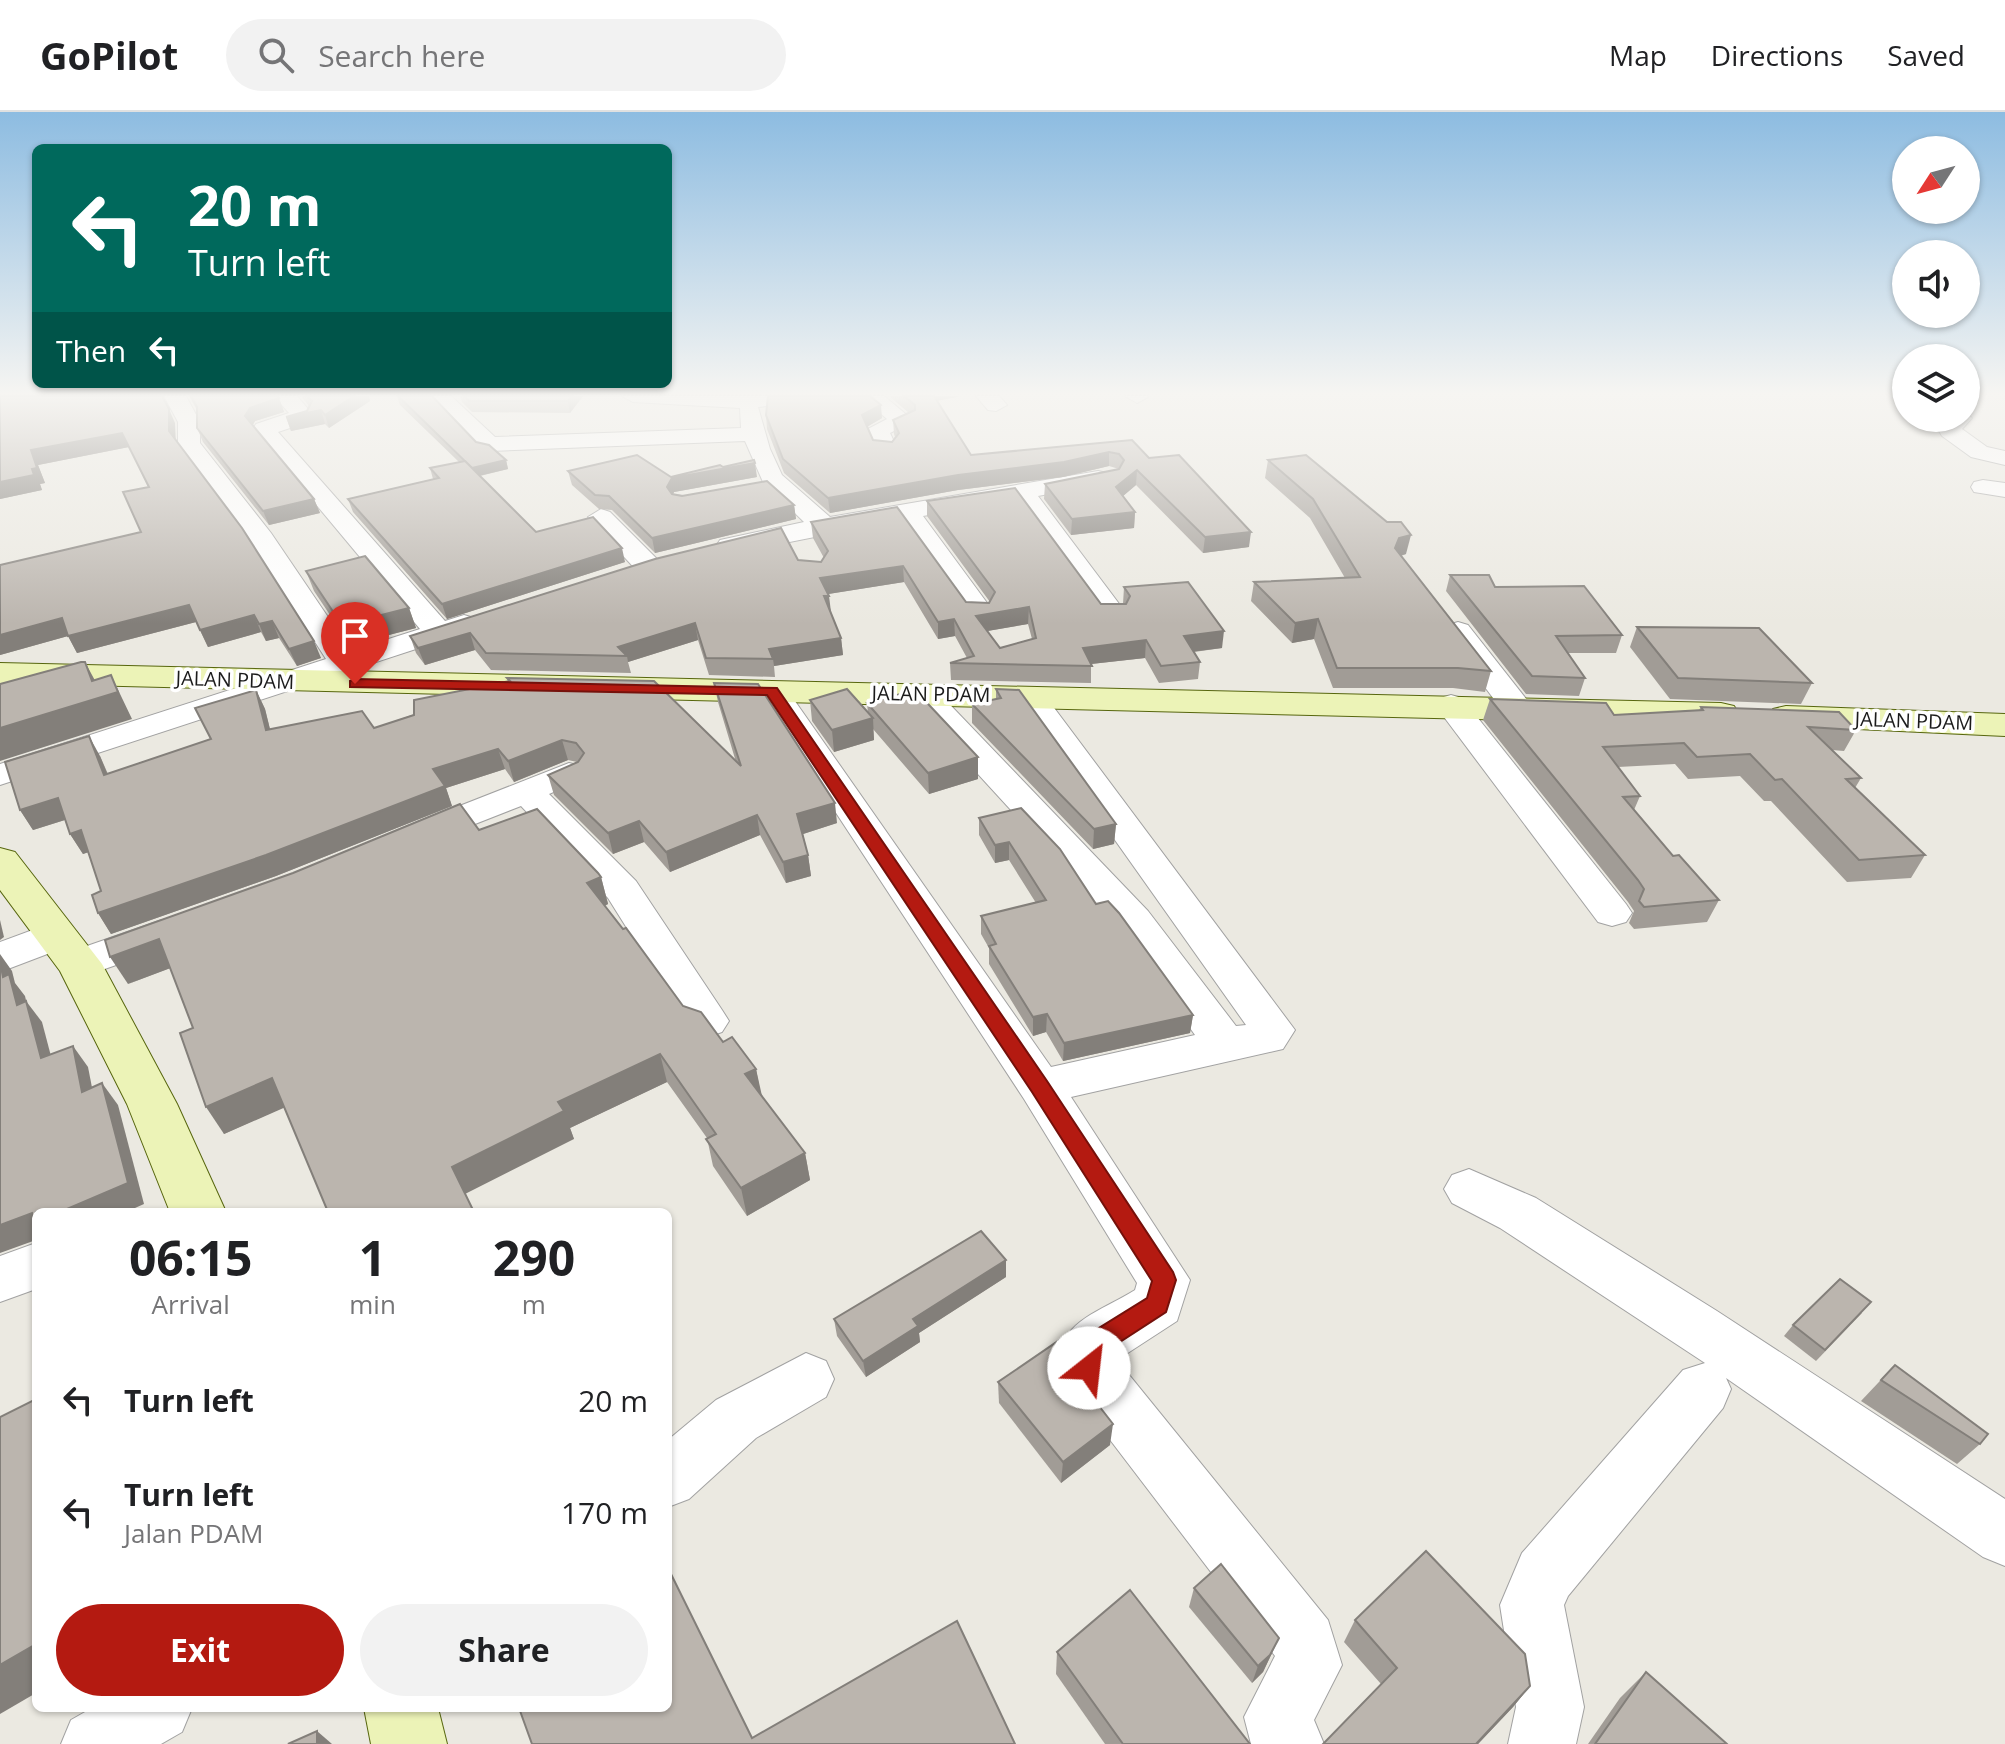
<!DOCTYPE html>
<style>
body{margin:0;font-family:"Open Sans",sans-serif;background:#f2f2f2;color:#202124;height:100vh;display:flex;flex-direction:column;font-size:30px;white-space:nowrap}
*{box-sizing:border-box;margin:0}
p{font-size:26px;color:#757577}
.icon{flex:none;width:44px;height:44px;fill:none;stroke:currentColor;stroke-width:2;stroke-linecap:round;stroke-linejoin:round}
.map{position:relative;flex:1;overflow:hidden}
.drawer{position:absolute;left:32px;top:1096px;width:640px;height:504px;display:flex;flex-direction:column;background:#fff;border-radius:12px;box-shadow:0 2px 6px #0004}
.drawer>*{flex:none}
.banner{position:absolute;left:32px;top:32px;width:640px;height:244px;border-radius:12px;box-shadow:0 2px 6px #0004;background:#00695c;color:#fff;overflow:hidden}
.needle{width:52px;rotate:234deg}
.buttons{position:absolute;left:1892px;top:24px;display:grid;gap:16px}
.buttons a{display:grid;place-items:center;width:88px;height:88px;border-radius:50%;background:#fff;box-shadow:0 2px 6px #0004;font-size:40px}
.pin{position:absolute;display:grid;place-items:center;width:68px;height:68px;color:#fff;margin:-82px -34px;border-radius:50% 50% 50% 0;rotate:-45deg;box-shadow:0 0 8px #0007}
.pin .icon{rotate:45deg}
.me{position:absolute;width:88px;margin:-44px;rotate:29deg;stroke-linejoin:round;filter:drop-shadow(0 0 6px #0008)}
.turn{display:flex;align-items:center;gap:28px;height:168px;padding:0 24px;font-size:36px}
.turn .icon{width:104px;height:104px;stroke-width:2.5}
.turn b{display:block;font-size:56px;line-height:68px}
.then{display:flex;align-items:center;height:76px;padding:0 24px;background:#0003;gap:16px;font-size:30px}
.eta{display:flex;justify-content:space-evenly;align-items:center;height:136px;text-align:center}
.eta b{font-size:48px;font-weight:700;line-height:56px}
.action{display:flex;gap:16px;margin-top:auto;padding:16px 24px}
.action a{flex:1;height:92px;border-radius:48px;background:#b41a11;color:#fff;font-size:32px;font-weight:700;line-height:92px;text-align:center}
.action a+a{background:#f2f2f2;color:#202124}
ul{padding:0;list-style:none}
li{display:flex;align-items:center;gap:24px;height:112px;padding:0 24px}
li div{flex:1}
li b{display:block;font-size:30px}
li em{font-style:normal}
header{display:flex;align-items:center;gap:48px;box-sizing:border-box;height:112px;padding:0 40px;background:#fff;border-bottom:2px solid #e0e0e0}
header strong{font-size:38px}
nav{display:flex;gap:44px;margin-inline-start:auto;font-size:28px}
.search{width:560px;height:72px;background:#f2f2f2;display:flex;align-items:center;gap:20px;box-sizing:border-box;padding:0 28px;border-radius:44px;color:#757577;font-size:30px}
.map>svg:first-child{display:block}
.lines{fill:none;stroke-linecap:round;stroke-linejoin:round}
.street-casing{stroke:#a2a2a2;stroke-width:2}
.secondary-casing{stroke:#57660e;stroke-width:2}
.street{fill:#fff;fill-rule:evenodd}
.secondary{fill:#ecf3b7;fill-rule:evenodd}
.wall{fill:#a19c96;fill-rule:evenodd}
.shaded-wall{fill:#837f7a}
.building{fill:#bbb5ae;stroke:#837f7a;stroke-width:2;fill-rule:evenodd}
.route{fill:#b41a11;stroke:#75110b;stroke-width:2}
.labels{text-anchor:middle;stroke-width:7;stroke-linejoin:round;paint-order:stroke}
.far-street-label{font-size:20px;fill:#1b1b1b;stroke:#fff}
</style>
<header>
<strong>GoPilot</strong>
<div class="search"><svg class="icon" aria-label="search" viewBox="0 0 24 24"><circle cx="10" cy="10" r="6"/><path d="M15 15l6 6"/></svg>Search here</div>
<nav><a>Map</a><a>Directions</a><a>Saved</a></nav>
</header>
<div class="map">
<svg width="2005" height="1632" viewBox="0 0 2005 1632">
<rect width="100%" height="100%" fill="#ebe9e1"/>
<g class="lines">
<defs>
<g id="street">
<path d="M164,284H186L200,310V331L271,421L351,539L420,517L253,317L256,312L289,301L274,284H297L314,304L311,309L278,320L445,509L464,503L474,506L479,512L474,518L0,673V652L326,547L251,430L178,332V310Z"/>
<path d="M428,284H451L495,325L741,316L740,296L633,290L622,284H821L810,290L758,295L770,337L782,363L830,405L1098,359L1107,361L1110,366L1107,371L1038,384L1126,501L1122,507H1102L1016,388L923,404L993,499L989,505H969L900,408L729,442L720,440L716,434L720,428L804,410L763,370L745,329L489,339L481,337Z"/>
<path d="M860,284H884L914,309L890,321L897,336L893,341H877L866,318L887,307Z"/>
<path d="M976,284H999L1007,293L996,299L988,298Z"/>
<path d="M1125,284H1147L1148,285L1137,291Z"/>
<path d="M1966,301L1972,306L1962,317L1987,335L2005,339V353L1971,345L1942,324L1939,319L1943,308L1966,306Z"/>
<path d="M1983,368L2005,371V385L1974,380L1971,375L1974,370Z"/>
<path d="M601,397L610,400L658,448L662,454L658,460H638L592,410L588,405Z"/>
<path d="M1458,510L1468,513L1527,588L1532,595L1527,602L1516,605L1505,602L1443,519L1448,513Z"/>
<path d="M772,570L783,572L1051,955L1195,923L1120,817L911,589L906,582L911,575H933L1148,799L1236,914L1246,913L1013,584L1018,577H1040L1295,918L1283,937L1071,985L1190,1168L1177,1209L1117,1248L1328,1508L1342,1553L1314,1608L1324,1632H1251L1244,1605L1275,1544L1069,1274C1043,1214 1091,1205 1135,1178L1137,1171L1024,987L756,579L761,572Z"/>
<path d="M1451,583L1462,586L1626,792L1632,801L1626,810L1612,814L1598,810L1435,593L1440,586Z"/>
<path d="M569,651L581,654L586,661L581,668L549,682L636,769L722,898L729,909L722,920L707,925L692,920L608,786L521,694L419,734L406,731L401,723L406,715Z"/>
<path d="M162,808L176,812L182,822L176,832L79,866L64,862L58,852L64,842Z"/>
<path d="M57,809L71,813L77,823L71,833L0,860V830Z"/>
<path d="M1469,1057L1536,1086L1717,1199L2005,1387V1454L1983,1445L1726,1266L1731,1277L1723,1296L1568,1484L1564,1493L1584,1595L1576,1632H1508L1516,1595L1500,1493L1522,1441L1683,1258L1705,1251L1500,1116L1452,1091L1444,1077L1452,1063Z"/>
<path d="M36,1131V1177L0,1190V1144Z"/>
<path d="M806,1241L826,1249L834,1267L826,1285L756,1326L689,1387L668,1395V1328L716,1288Z"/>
<path d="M92,1596H192L182,1620L161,1632H61L71,1608Z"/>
</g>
<g id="secondary">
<path d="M0,551L1721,591L1734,594L1739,602L1734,610L1721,613L0,571Z"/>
<path d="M1786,594L2005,602V624L1773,613L1768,605L1773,597Z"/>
<path d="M0,736L15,740L102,852L177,992L226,1100H170L127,992L60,859L0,778Z"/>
<path d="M364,1596H438L447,1632H371Z"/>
</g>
</defs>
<use href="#street" class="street-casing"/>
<use href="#secondary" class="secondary-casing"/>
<use href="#street" class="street"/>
<use href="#secondary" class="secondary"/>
</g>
<g class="wall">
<path d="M0,284L175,311V328L321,546L297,554L279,526L266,529L261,520L208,535L196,510L77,541L68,524L0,543V453L141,420L148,375L129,335L38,353L45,371L40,372L42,378L0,387Z"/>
<path d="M189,284H277L279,286L284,300L255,309L253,313L314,387L320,401L269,413L203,330L197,316V298Z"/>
<path d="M301,284H369L370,289L329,316L325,312L291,319L286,305L307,299L309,294Z"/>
<path d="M460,284H583L570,301L472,300L462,290Z"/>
<path d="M889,284H961L937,289L971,343L1132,328L1149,346L1249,435L1203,441L1136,373L1123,384L1135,400L1134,416L1071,423L1044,387L1045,372L1119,357L1109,354L1063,365L958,378L830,401L784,361L767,317L766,303L882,306L867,315L873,328L892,330L895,325L894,322L893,308L909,301Z"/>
<path d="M397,285L506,348L508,357L480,364L536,420L625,450L447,507L353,400L348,387L433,367L430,356L459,350L400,293Z"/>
<path d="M1268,348L1406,442L1401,444L1491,559L1485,580L1453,576H1333L1314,527L1292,531L1251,489L1254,470L1345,466L1310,406L1265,366Z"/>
<path d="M723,355L757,365L674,380L673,382L794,393L796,407L655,441L612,398L599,397L572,373L568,359L671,365Z"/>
<path d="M927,389L1101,492H1123L1124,475L1222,536L1194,540L1200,550L1198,567L1159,571L1145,546L1091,552V571L951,568L950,551L967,546L955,524L938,527L904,470L828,482L830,500L841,526L843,543L774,554L775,565L709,563L698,528L628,550L631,561L491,558L475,538L425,553L416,541L410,524L798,448L821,450L824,446L813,426L811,410L897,395L966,490L989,491L990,490L927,404ZM1028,512L1032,527L1000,536L987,519Z"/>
<path d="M306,459L409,496L416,516L350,533L314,479Z"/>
<path d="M1450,463L1495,475L1622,523L1616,541H1568L1585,566L1579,584L1526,582L1446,479Z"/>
<path d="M1637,515L1812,571L1801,592L1670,587L1630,535Z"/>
<path d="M507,566L736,650L718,590L714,571L837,711L803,722L808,743L811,764L786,771L760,723L670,760L644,730L613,742L554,683L548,663L577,650L568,648L514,670L505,657L446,676L452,694L276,764L111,822L98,801L101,779L89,740L83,742L70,722L65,708L33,718L20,698L100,644L108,662L211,627L256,578L265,597L270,617L374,616L508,570Z"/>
<path d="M996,577L1116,712L1114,732L1093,737L972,611V592L996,587Z"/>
<path d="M1490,587L1614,603L1699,598L1701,595L1856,618L1844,639L1832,638L1861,666L1855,676L1925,743L1911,766L1847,770L1771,689H1764L1740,664L1688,667L1675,652L1618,655L1640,684L1634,698L1673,744L1719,788L1707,810L1634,817L1629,811L1634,799L1628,790L1483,608Z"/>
<path d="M810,588L868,601L867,591L978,667L929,682L873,617L874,628L834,640L812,609Z"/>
<path d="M979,706L1096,792L1193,903L1190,921L1063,949L1046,920L1033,924L989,852V836L981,822V804L1036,791L1009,748L995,751L979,723Z"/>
<path d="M479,718L601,765L608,792L605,794L683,894L756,957L761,984L805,1041L810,1068L747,1104L713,1054L707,1026L667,970L570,1016L574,1027L284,995L224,1022L193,916L170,856L128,872Z"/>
<path d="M1006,1165L919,1221L920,1230L866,1265L837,1224L834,1207Z"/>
<path d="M1862,1201L1816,1249L1784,1224L1793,1213Z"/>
<path d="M1895,1253L1980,1332L1957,1352L1861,1289Z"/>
<path d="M1068,1254L1110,1333L1061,1371L999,1291L998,1270Z"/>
<path d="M1194,1476L1279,1526L1263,1560L1252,1571L1189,1495Z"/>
<path d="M1355,1508L1530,1574L1513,1595L1478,1632H1323L1381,1572L1344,1530Z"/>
<path d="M1057,1540L1250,1632H1105L1056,1562Z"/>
<path d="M1646,1560L1727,1632H1588L1620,1586Z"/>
</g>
<g class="shaded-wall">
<path d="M354,284H369L370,289L329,316L325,303Z"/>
<path d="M572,284H583L570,301L568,289Z"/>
<path d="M930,284H961L930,290Z"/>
<path d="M279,286L284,300L255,309L250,317L245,304L250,296Z"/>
<path d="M881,293L882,306L863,317L862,303Z"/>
<path d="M169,297L175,311L176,334L169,319Z"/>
<path d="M321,298L325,312L291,319L286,305Z"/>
<path d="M122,321L129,335L38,353L45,371L40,372L42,378L0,387V370L31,338Z"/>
<path d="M1109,340V354L1063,365L958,378L830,401L828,386L958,363Z"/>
<path d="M506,348L508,357L474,365L472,356Z"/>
<path d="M755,351L757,365L674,380L669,390L667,375L672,366Z"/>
<path d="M1137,358L1136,373L1116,390V375Z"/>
<path d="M314,387L320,401L269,413L263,399Z"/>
<path d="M794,393L796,407L655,441L652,426Z"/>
<path d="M1135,400L1134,416L1071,423L1072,407Z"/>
<path d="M1251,420L1249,435L1203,441L1205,425Z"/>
<path d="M1411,423L1406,442L1394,445L1395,436L1399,426Z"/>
<path d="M622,436L625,450L447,507L442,492Z"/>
<path d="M903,454L904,470L822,483L820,466Z"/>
<path d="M824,484H829L831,500Z"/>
<path d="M189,493L196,510L77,541L68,524L0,543V523L62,506Z"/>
<path d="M1029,495L1028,512L976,521V504Z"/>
<path d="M409,496L416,516L350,533L342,513Z"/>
<path d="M254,503L261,520L208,535L200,518Z"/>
<path d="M954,507L955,524L938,527V510Z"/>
<path d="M1318,507L1314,527L1292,531L1295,511Z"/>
<path d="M272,509L279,526L266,529L259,512Z"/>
<path d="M695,511L698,528L628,550L627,544L618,535Z"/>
<path d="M1224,519L1222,536L1182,541L1184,524Z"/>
<path d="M470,521L475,538L425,553L418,536Z"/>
<path d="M841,526L843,543L774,554L773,547L769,537Z"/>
<path d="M1146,528L1145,546L1082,553L1083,536Z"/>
<path d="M314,529L321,546L297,554L289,537Z"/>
<path d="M85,550L99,576L111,563L132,607L0,649V616L92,569Z"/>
<path d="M256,578L265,597L275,638L266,618Z"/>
<path d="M873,606L874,628L834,640L832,618Z"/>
<path d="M89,624L100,644L116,683L104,663Z"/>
<path d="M562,628L568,648L514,670L508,649Z"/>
<path d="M498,637L505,657L446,676L452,694L276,764L111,822L98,801L433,657Z"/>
<path d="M978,645V667L929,682L928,661Z"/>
<path d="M58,686L71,706L33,718L20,698Z"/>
<path d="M835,691L837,711L800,723L797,702Z"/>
<path d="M757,703L760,723L670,760L666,740Z"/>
<path d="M639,709L644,730L613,742L608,721Z"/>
<path d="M1116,712L1114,732L1093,737L1094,717Z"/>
<path d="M81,718L94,738L83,742L70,722Z"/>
<path d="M1009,730V748L995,751V733Z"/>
<path d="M808,743L811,764L786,771L783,750Z"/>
<path d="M601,765L608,792L595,798L587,771Z"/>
<path d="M0,808L4,825L0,828Z"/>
<path d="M159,827L176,854L128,872L110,845Z"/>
<path d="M0,842L12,859L15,871L25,884L32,914L17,893L3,865L0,850Z"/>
<path d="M26,889L42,910L57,967L41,946Z"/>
<path d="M1047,902L1046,920L1033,924V905Z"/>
<path d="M1193,903L1190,921L1063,949L1064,931Z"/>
<path d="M73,934L88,955L97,1001L82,980Z"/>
<path d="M660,942L667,970L570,1016L574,1027L465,1082L452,1055L558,990Z"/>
<path d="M756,957L762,984L745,962Z"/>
<path d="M272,966L288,994L224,1022L206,995Z"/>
<path d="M102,971L118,993L144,1092L126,1100H60Z"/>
<path d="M805,1041L810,1068L747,1104L741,1076Z"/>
<path d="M32,1101L36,1106V1128L0,1141V1113Z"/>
<path d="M1006,1148V1165L919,1221L920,1230L866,1265L863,1249L913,1207Z"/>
<path d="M1113,1312L1110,1333L1061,1371L1063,1350Z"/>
<path d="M1279,1526L1263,1560L1252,1571L1258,1554Z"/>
<path d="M36,1532V1581L0,1602V1553Z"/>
<path d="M1530,1574L1513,1595L1478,1632H1476Z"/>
<path d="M317,1619L332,1632H317Z"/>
</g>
<g class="building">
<path d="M0,284H162L169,297V319L242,416L314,529L289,537L272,509L259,512L254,503L200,518L189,493L68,524L62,506L0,523V453L141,420L123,380L149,375L122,321L31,338L37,356L32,357L34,363L0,370Z"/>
<path d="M191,284H277L279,286L250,296L245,304L314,387L263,399L197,316V295Z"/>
<path d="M307,284H354L325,303L321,298L286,305L307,299L312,289Z"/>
<path d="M398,284H432L476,330L489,333L506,348L472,356Z"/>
<path d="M464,284H572L568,289H469Z"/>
<path d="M768,284H870L881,293L862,303L873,328L892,330L899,321L893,308L915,298V293L904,284H934L971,343L1132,328L1149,346L1179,343L1251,420L1205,425L1137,358L1116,375L1135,400L1072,407L1045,372L1119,357L1124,348L1119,342L1109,340L1064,350L958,363L828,386L783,347L766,303Z"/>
<path d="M637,343L671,365L720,353L723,355L754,348L755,351L672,366L667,375L672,382L682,384L767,369L794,393L652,426L609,384L595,383L568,359Z"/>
<path d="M1306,343L1387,410H1401L1411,423L1399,426L1395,436L1491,559L1458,556H1337L1318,507L1295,511L1254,470L1360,465L1313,387L1268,348Z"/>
<path d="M465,349L536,420L593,405L622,436L442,492L348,387L439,366L430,356Z"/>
<path d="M1015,376L1101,492H1126L1130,484L1124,475L1188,470L1224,519L1184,524L1200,550L1161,554L1146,528L1083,536L1092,554L950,551L974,544L954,507L938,510L903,454L820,466L829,484H824L841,526L769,537L773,547L706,546L695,511L618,535L627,544L486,541L470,521L418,536L410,524L655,447L781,416L798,448L821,450L828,439L811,410L897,395L966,490L989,491L995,480L927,389ZM1029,495L1036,526L1000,536L976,504Z"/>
<path d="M365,444L409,496L342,513L306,459Z"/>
<path d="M1450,463H1489L1495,475L1584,474L1622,523L1556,524L1585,566L1532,564Z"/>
<path d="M1637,515L1759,516L1812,571L1678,566Z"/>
<path d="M81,550H85L92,569L111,563L118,580L0,616V572Z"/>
<path d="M507,566L654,569L741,654L714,571L758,572L835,691L797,702L808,743L783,750L757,703L666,740L639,709L608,721L548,663L578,650L584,641L576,631L562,628L508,649L498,637L433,657L445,674L266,743L98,801L92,783L101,779L81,718L70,722L58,686L20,698L5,650L89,624L104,663L211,627L195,596L256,578L266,618L362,599L374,616L414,603V588L510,569Z"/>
<path d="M847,577L873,606L832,618L810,588Z"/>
<path d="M996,577L1019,578L1116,712L1094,717L972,592L1001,586Z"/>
<path d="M915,578L978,645L928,661L867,591Z"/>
<path d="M1490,587L1606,591L1614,603L1703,598L1701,595L1839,600L1856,618L1808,615L1861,666L1846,667L1925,743L1859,748L1782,667L1775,668L1750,642L1697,645L1684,631L1603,635L1640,684L1623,685L1673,744L1679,743L1719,788L1644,795L1639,789L1644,777L1638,768Z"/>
<path d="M460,692L479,718L537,697L598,761L601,765L587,771L623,817L626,816L683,894L701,900L723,930L732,925L756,957L745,962L805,1041L741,1076L706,1027L716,1022L660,942L558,990L564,999L452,1055L474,1100H328L272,966L206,995L180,921L193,916L159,827L110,845L105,828L293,761Z"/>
<path d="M1021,696L1060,737L1096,792L1108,789L1119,801L1193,903L1064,931L1047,902L1033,905L989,834L996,832L981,804L1046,788L1009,730L995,733L979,706Z"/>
<path d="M0,850L3,865L9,862L17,893L26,889L41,946L73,934L82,980L102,971L128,1071L60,1100H36V1110L34,1111L32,1101L0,1113Z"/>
<path d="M981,1119L1006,1148L913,1207L918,1214L863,1249L834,1207Z"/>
<path d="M1840,1167L1871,1190L1825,1238L1793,1213Z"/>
<path d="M1061,1227L1068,1254L1113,1312L1063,1350L998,1270Z"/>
<path d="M1895,1253L1988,1322L1980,1332L1881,1268Z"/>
<path d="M36,1287V1532L0,1553V1305Z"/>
<path d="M1426,1439L1525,1542L1530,1574L1476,1632H1323L1397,1556L1355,1508Z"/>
<path d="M1221,1452L1279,1526L1270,1543L1258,1554L1194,1476Z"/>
<path d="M668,1456L752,1626L957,1509L1015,1632H532L519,1596H668Z"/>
<path d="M1130,1478L1250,1632H1123L1057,1540Z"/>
<path d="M1646,1560L1727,1632H1595Z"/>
<path d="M317,1619V1632H288Z"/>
</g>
<linearGradient id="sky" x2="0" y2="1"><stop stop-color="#8dbce1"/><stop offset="0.55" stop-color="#f6f5f2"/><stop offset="1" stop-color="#f6f5f2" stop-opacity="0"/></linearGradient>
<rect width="2005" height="512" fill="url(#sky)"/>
<path class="route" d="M355,567L777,576L1047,969L1173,1160L1176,1168L1166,1200L1100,1243L1098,1264L1089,1267L1080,1264L1075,1237L1078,1229L1147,1186L1152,1169L1032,980L767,583L350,575V569Z"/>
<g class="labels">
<g class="far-street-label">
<text transform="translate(235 568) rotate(2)" y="7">JALAN PDAM</text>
<text transform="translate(931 582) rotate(1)" y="7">JALAN PDAM</text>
<text transform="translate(1914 609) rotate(2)" y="7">JALAN PDAM</text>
</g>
</g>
</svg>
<div class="buttons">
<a><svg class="needle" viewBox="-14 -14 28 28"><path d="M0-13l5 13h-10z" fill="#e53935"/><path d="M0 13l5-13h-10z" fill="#757577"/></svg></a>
<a><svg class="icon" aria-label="sound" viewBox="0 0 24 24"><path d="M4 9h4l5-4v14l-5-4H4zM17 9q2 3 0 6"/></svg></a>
<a><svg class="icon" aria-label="layers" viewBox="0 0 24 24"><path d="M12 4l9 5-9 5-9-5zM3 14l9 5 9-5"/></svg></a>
</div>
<div class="pin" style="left:355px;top:572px;background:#d93025"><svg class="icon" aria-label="arrive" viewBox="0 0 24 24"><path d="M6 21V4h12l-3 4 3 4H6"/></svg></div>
<svg class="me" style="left:1089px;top:1256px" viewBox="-20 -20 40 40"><circle r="19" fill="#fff"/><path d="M0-13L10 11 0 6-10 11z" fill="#b41a11"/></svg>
<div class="banner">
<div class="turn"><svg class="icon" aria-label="left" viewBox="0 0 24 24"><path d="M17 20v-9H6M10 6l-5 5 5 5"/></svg><div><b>20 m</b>Turn left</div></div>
<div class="then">Then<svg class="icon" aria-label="left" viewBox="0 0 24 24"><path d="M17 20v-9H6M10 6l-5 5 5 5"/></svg></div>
</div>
<section class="drawer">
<div class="eta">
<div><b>06:15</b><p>Arrival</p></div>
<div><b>1</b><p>min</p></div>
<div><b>290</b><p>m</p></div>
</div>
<ul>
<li><svg class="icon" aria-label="left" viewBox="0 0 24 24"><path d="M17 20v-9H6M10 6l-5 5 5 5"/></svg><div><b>Turn left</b></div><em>20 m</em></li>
<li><svg class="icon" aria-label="left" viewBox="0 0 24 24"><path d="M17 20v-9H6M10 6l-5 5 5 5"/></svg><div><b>Turn left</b><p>Jalan PDAM</p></div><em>170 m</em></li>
</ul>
<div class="action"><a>Exit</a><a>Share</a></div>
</section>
</div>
